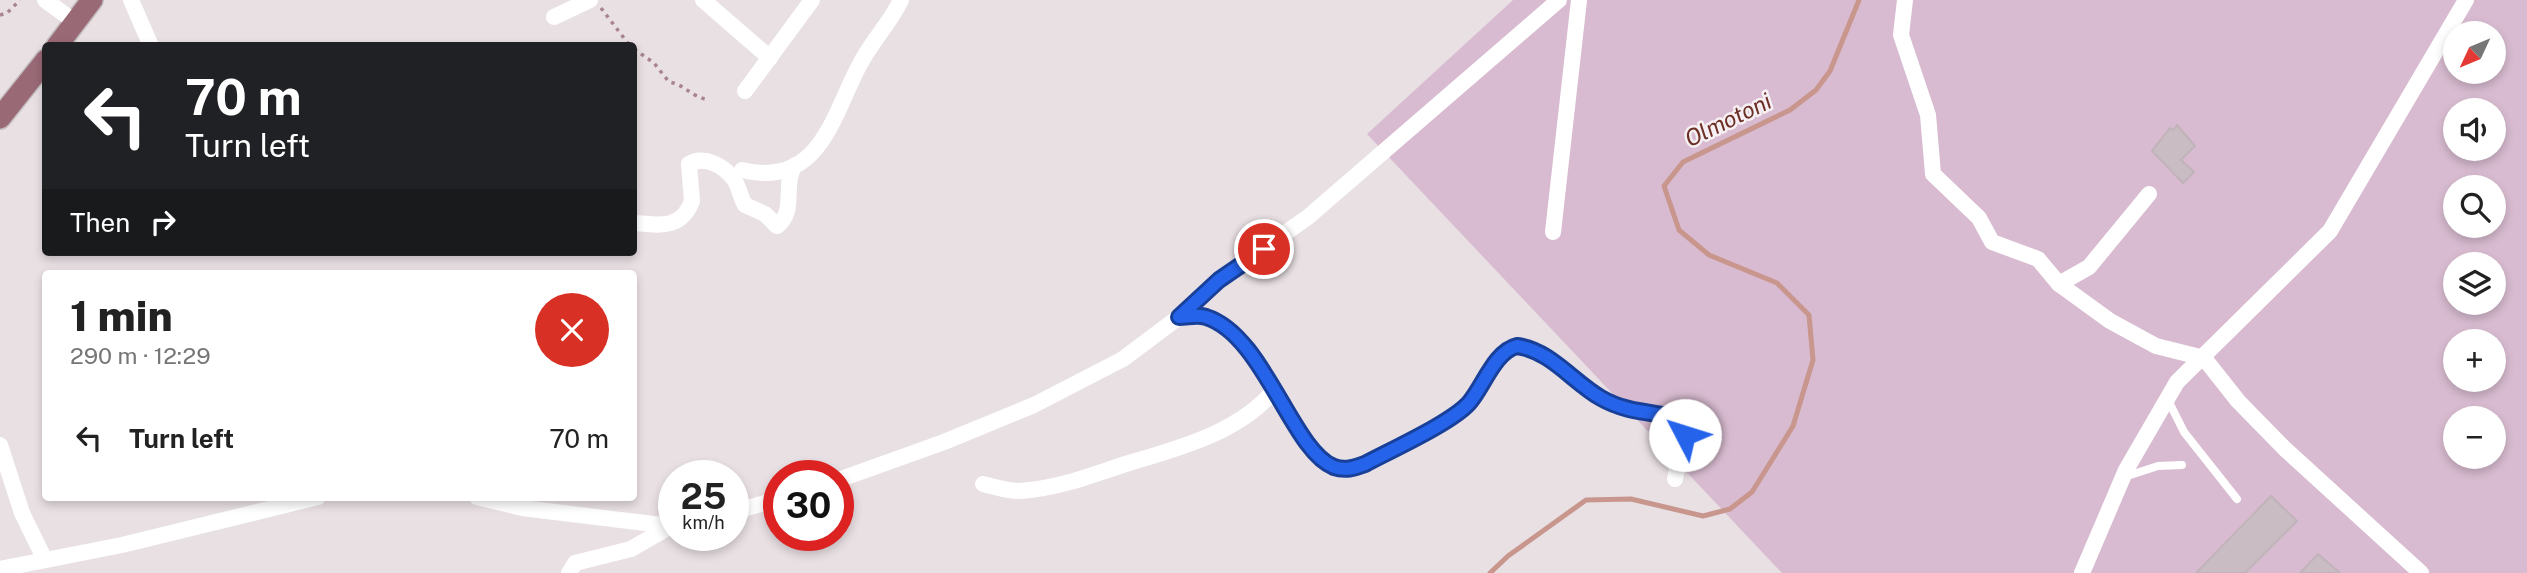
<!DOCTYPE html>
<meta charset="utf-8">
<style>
body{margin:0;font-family:"Public Sans",sans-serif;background:#f6f6f6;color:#222;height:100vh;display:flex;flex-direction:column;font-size:26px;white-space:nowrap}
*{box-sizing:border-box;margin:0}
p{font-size:23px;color:#767676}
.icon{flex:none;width:38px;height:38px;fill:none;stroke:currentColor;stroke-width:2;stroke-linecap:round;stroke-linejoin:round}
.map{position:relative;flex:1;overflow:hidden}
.drawer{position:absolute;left:42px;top:270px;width:595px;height:231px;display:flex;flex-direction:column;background:#fff;border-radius:7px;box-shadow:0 4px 10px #0003}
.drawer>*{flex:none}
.hud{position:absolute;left:42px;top:42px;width:595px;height:214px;border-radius:7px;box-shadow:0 4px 10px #0003;background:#202124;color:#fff;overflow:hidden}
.needle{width:46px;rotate:226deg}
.buttons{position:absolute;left:2443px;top:21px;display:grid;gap:14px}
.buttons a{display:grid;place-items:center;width:63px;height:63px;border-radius:50%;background:#fff;box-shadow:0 4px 10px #0003;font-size:35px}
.speed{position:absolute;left:658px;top:460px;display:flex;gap:14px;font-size:35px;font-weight:700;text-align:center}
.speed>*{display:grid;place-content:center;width:91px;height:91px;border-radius:50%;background:#fff;box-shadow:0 4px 10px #0003;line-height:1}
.speed small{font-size:18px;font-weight:400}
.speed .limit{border:10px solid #d22;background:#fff;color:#111}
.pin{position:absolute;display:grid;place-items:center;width:60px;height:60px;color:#fff;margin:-30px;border:4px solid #fff;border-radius:50%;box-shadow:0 2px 7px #0007}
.me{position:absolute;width:77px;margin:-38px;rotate:310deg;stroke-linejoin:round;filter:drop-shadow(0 0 5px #0008)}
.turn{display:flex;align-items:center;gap:24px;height:147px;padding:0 28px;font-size:32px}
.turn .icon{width:91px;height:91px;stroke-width:2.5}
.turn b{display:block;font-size:49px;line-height:60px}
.then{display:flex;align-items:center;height:66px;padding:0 28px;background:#0003;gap:14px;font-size:26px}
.round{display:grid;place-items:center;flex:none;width:74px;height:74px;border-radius:37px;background:#f6f6f6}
.summary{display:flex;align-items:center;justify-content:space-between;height:119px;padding:0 28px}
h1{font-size:42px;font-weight:800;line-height:52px}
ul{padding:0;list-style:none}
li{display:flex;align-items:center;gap:21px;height:98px;padding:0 28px}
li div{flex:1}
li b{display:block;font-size:26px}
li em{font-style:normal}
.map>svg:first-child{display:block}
.green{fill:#d8bbd0;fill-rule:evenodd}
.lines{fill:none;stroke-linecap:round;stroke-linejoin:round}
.stream{stroke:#c8968d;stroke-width:5}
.building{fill:#c9bcc2;stroke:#c1b3b9;stroke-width:2}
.primary-casing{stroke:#c3bdbe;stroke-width:24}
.path{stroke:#a98490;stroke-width:3.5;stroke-dasharray:3.5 5;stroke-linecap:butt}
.lane{stroke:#fff;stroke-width:8}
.street{stroke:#fff;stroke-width:16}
.primary{stroke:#996976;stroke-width:21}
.route-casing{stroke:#184099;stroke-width:18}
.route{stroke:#2563eb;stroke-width:12}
.labels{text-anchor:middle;stroke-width:5;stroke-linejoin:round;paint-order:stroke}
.water-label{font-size:23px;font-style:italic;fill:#6b2f24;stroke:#f6eff3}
</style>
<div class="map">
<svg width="2527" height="573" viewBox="0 0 2527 573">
<rect width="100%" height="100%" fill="#e9e0e4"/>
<path class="green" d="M1513,0H2527V573H1782L1367,134ZM2455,33H2494V72H2455ZM2455,110H2494V149H2455ZM2455,187H2494V226H2455ZM2455,264H2494V303H2455ZM2455,341H2494V380H2455ZM2455,418H2494V457H2455Z"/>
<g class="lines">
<path class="stream" d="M1490,573L1508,556L1586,500L1631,499L1703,516L1730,509L1752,492L1793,426L1813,360L1809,315L1777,283L1709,255L1679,230L1664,186L1683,162L1790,110L1816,90L1830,71L1859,0"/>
</g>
<g class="building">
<path d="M2177,125L2195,146L2181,160L2194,172L2183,183L2152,151L2170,128L2173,130Z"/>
<path d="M2271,496L2297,521L2245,573H2196Z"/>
<path d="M2318,554L2340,573H2300Z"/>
</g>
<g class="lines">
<defs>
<g id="primary">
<path d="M57,46L92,0"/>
<path d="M0,118L46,60"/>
</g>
</defs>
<use href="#primary" class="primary-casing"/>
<g class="path">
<path d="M601,8L630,46"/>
<path d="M0,15L7,13L20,0"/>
<path d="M634,49L654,63L669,82C686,85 689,96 709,100"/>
</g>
<g class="lane">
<path d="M2168,400L2184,432L2237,499"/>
<path d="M2124,477L2158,466L2182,465"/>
</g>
<g class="street">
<path d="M45,0L75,22"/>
<path d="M131,0L151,46"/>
<path d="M703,0L770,58"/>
<path d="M1905,0L1901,35L1928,115L1933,174L1979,218L1992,242L2038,259L2059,284L2110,321L2156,346L2204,358L2238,401L2285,449L2421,573"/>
<path d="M554,17L590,0"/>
<path d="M745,91L812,0"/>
<path d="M742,170C820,189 833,114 860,64C872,41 890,23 901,0"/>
<path d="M634,223C659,225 681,230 692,201L689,164C705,155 723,166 733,178C739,185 740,197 745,205L765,214L777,226C797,211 782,184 795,165"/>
<path d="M1553,232L1579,0"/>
<path d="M2059,284L2089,267L2149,194"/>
<path d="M1179,317C1188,317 1198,315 1206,317C1264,335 1292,452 1334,467C1345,471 1354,468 1365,464C1391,450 1451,423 1469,403C1483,387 1495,351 1517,346C1550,350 1573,383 1601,398C1625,412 1649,412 1675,417L1685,435L1675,479"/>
<path d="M0,445L22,513L45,560"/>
<path d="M838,480L944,442L1034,405L1123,359L1179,317L1219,280L1308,217L1559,0"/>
<path d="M983,484C995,487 1007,491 1020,491C1058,489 1094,474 1129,463C1179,448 1241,432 1275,389"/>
<path d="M477,497L522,508L670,526"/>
<path d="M733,512L779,499"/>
<path d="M0,569L122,545L318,497"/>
<path d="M569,573L575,563L631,549L671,526"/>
<path d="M2082,573L2126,470L2177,382L2330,231L2466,0"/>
</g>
<use href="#primary" class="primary"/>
</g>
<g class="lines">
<defs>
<path id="route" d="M1264,249L1219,280L1179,317C1188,317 1198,314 1206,317C1264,335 1292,451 1334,467C1345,471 1354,468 1365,464C1391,450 1451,423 1469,403C1483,387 1495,351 1517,346C1550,350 1574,383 1601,398C1625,412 1649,412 1675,417L1685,435"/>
</defs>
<use href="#route" class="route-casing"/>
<use href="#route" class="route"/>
</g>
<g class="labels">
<g class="water-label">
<text transform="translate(1728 120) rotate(-26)" y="8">Olmotoni</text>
</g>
</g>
</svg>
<div class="buttons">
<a><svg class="needle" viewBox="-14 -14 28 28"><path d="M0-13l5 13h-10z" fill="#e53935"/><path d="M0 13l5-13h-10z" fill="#767676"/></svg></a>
<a><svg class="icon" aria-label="sound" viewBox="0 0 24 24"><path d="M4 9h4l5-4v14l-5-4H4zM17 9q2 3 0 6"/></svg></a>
<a><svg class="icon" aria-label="search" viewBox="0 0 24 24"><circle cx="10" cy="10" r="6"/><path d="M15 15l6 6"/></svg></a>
<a><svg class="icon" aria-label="layers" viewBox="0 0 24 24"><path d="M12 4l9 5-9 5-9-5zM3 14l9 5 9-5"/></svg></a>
<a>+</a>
<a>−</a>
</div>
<div class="speed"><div>25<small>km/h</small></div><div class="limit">30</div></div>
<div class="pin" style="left:1264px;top:249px;background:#d93025"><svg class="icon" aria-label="arrive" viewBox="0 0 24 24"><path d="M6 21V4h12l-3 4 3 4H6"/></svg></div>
<svg class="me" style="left:1685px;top:435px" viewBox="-20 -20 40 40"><circle r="19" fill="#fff"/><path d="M0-13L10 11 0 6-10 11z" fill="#2563eb"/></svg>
<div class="hud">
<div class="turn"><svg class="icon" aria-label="left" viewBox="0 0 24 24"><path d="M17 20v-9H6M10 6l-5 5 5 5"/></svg><div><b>70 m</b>Turn left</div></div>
<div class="then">Then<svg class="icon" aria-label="right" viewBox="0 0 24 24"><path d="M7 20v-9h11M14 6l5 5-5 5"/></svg></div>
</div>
<section class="drawer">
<div class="summary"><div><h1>1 min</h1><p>290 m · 12:29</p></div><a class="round" style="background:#d93025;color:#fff"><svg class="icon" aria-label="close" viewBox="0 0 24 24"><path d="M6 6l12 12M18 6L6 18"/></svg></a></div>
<ul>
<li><svg class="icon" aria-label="left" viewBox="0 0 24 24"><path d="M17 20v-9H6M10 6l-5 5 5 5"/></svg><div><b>Turn left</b></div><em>70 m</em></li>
</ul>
</section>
</div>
